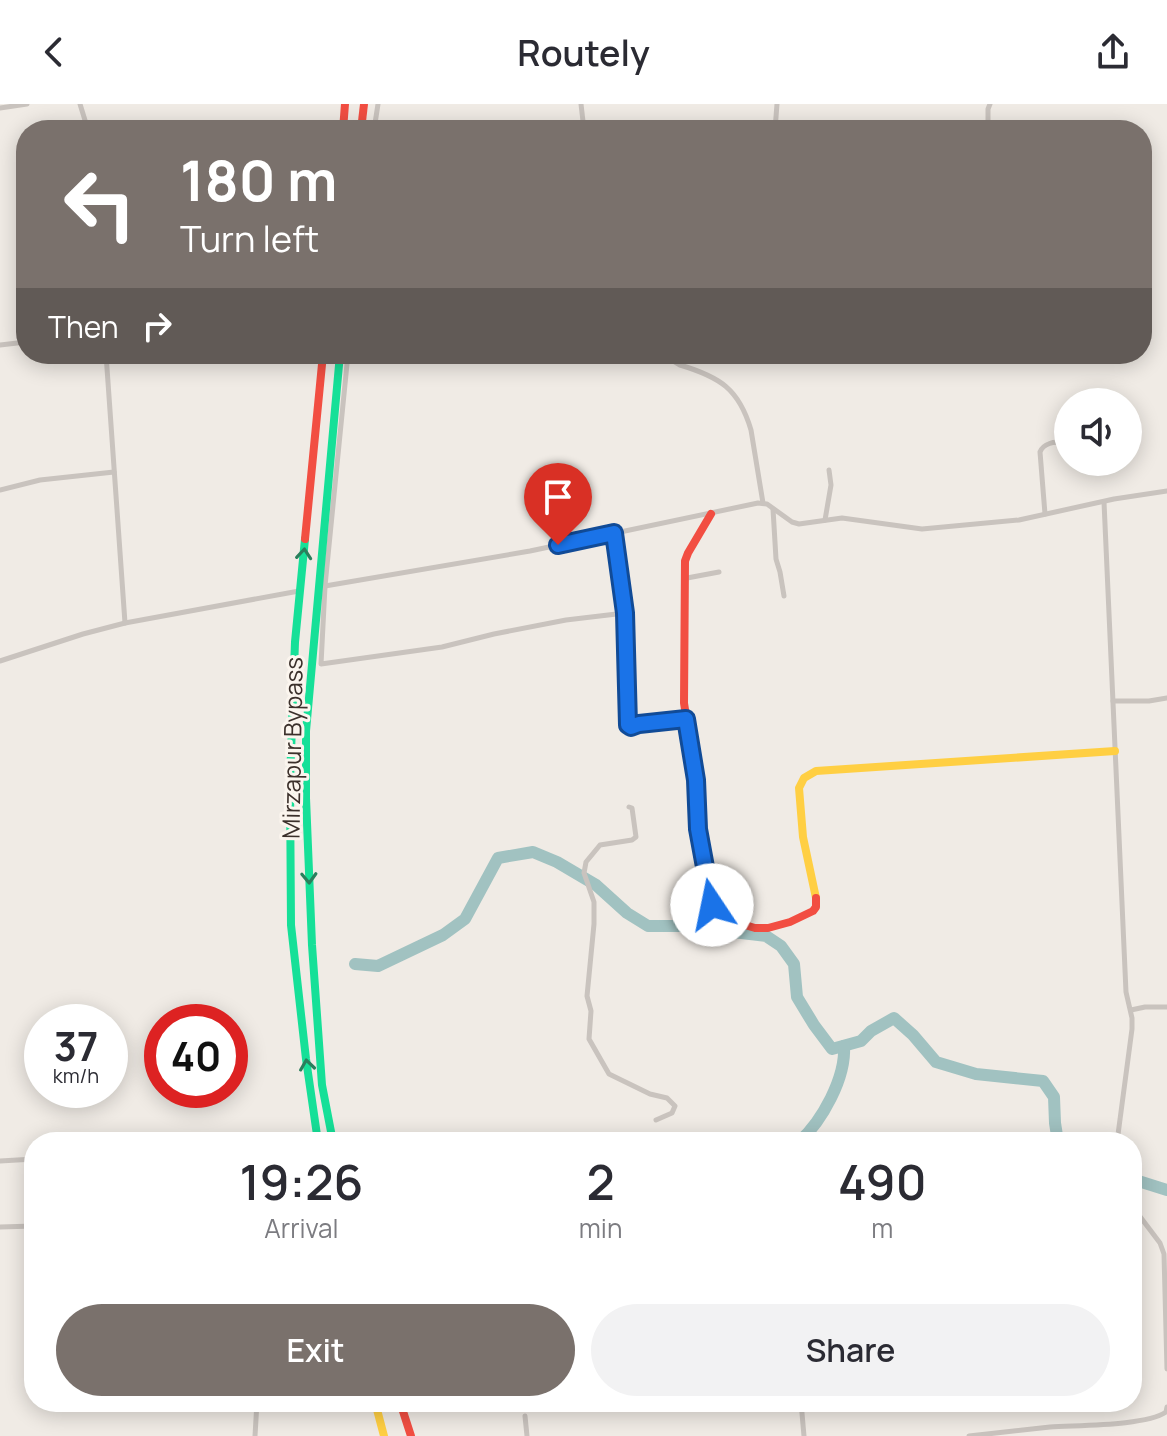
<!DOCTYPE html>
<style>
body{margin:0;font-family:Manrope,sans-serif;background:#f2f2f3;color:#2b2b33;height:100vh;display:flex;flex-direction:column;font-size:30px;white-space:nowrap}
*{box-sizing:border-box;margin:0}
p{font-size:26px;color:#7c7c81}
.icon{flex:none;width:44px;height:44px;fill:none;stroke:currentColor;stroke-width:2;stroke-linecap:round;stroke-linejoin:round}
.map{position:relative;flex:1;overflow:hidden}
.drawer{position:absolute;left:24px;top:1028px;width:1118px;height:280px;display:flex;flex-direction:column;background:#fff;border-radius:32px;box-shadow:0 4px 20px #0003}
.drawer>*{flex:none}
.hud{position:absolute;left:16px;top:16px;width:1136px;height:244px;border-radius:32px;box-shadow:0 4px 20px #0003;background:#7a716c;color:#fff;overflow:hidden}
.buttons{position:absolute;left:1054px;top:284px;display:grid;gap:16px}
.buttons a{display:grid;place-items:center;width:88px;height:88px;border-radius:50%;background:#fff;box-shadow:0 4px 20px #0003;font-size:40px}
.speed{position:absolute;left:24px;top:900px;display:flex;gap:16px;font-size:40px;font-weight:700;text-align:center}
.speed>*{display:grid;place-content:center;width:104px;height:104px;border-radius:50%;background:#fff;box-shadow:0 4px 20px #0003;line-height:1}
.speed small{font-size:20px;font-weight:400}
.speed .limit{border:12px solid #d22;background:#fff;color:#111}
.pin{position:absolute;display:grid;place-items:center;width:68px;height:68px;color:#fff;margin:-82px -34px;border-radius:50% 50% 50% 0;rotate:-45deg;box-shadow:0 0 8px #0007}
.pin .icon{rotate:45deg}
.me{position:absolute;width:88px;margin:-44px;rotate:349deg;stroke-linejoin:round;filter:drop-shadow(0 0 6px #0008)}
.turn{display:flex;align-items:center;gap:28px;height:168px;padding:0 32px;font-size:36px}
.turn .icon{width:104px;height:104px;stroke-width:2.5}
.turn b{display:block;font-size:56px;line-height:68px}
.then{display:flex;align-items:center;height:76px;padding:0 32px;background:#0003;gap:16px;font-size:30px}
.eta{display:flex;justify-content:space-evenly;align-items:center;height:136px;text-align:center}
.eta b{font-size:48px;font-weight:600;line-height:56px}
.button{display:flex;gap:16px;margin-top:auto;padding:16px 32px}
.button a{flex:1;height:92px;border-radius:48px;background:#7a716c;color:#fff;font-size:32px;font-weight:600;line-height:92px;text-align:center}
.button a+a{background:#f2f2f3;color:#2b2b33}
header{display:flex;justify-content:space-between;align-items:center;height:104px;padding:0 32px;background:#fff;font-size:36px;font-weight:600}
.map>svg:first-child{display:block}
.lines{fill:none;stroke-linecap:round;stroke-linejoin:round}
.river{stroke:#a1c2c1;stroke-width:12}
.street{stroke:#c9c3be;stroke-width:5}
.fast{stroke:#16e098;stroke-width:8}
.slow{stroke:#ffcf43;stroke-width:8}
.jam{stroke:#f24e42;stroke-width:8}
.oneway{stroke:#2a7f5c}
.route-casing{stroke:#114b97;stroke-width:20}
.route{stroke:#1a73e8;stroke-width:14}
.labels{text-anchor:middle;stroke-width:6;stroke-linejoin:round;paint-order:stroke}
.street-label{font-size:24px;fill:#3b302b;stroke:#fbf5ee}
</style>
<header><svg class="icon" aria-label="back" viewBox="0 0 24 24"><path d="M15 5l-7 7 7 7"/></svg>Routely<svg class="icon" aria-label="share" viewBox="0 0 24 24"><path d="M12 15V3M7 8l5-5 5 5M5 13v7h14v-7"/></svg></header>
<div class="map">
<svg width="1167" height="1332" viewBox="0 0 1167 1332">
<rect width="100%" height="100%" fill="#f0ebe5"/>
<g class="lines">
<g class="river">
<path d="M355,860L378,862L443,831L465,815L498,754L533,748L557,758L596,781L627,809L648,822H682L766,832L781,842L794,860L797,893L814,921L832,945L861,937L871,927L894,914L913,931L936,958L976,970L1043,977L1054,993L1055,1019L1058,1038"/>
<path d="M799,1038C822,1017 846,974 844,942"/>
<path d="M1132,1075L1167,1086"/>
</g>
<g class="street">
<path d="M80,0L88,26"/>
<path d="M581,0L584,26"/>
<path d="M0,4L27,0"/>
<path d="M374,26L378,0"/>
<path d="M775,26L777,0"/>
<path d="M988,26V5L990,0"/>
<path d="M0,241L26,238"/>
<path d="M106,250L125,519"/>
<path d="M348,250L325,482L321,560L442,543L494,530L566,516L625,509"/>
<path d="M668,250L675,258L680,261C720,273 739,285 751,326L763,399"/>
<path d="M0,386L40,376L114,368"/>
<path d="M1104,398L1126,888L1132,914V925L1117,1038"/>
<path d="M773,405L776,455L780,468L784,492"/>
<path d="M1045,410L1040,348C1043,340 1055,336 1063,340L1066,345"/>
<path d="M825,416L831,381L829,366"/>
<path d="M614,429L625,509L628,621L631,623L639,620L686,615"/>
<path d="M687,474L719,468"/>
<path d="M325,482L530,447L758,399L767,400L792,418L799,420L842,414L922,425L1019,416L1114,395L1167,387"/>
<path d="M0,557L83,530L125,519L299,487"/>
<path d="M1113,597H1149L1167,594"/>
<path d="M629,703L632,704L636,733L632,736L600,741L586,758L584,769L594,798V820L587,892L591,907L589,935L609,970L650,990L667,994L675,1002L672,1009L656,1016"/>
<path d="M1131,906L1145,903H1167"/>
<path d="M0,1057L34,1055"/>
<path d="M1132,1102L1160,1139L1164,1150L1167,1265"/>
<path d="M0,1123L34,1122"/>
<path d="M801,1298L804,1332"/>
<path d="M525,1312L527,1332"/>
<path d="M255,1332L257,1298"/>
<path d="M969,1332C996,1329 1023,1326 1050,1323C1078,1321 1146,1322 1166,1308L1167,1303"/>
</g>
<g class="fast">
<path d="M305,435L295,538L290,677L291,821L306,955L318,1038"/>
<path d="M333,1038L322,981L312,841L306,694V627L340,250"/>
</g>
<g class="slow">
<path d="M816,794L803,733L799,684L804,674L816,667L1115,647"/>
<path d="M375,1298L384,1332"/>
</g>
<g class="jam">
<path d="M343,26L345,0"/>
<path d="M361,26L364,0"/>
<path d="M711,410L688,449L685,457L684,599L696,676L698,725L712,801L725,815L755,824H768L790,818L813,807L816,803V794"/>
<path d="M305,435L323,250"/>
<path d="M400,1298L411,1332"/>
</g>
</g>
<defs><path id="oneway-chevron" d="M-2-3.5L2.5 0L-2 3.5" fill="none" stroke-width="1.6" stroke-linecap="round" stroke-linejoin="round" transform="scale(2)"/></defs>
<g class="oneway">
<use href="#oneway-chevron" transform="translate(304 450) rotate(-85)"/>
<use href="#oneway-chevron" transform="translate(309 774) rotate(88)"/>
<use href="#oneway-chevron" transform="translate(307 961) rotate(-98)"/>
</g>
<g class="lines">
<defs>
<path id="route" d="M558,441L614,429L625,509L628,621L631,623L639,620L686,615L696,676L698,725L712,801"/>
</defs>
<use href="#route" class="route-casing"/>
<use href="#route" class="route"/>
</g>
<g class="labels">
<g class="street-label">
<text transform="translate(293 644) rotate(-89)" y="8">Mirzapur Bypass</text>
</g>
</g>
</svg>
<div class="buttons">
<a><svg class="icon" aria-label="sound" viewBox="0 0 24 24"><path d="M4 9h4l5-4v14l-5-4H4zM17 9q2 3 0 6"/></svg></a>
</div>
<div class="speed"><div>37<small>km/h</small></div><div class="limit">40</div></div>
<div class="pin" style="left:558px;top:441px;background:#d93025"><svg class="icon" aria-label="arrive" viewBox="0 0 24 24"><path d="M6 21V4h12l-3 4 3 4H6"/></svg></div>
<svg class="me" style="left:712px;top:801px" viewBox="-20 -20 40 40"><circle r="19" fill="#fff"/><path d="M0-13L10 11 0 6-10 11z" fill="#1a73e8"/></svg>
<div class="hud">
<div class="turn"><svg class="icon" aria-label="left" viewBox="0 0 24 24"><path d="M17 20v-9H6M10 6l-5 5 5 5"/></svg><div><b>180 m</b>Turn left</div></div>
<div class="then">Then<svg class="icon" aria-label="right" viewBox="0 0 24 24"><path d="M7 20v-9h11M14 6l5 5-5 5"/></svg></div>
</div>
<section class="drawer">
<div class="eta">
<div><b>19:26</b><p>Arrival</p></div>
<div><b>2</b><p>min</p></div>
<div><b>490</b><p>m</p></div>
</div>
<div class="button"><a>Exit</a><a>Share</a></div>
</section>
</div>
